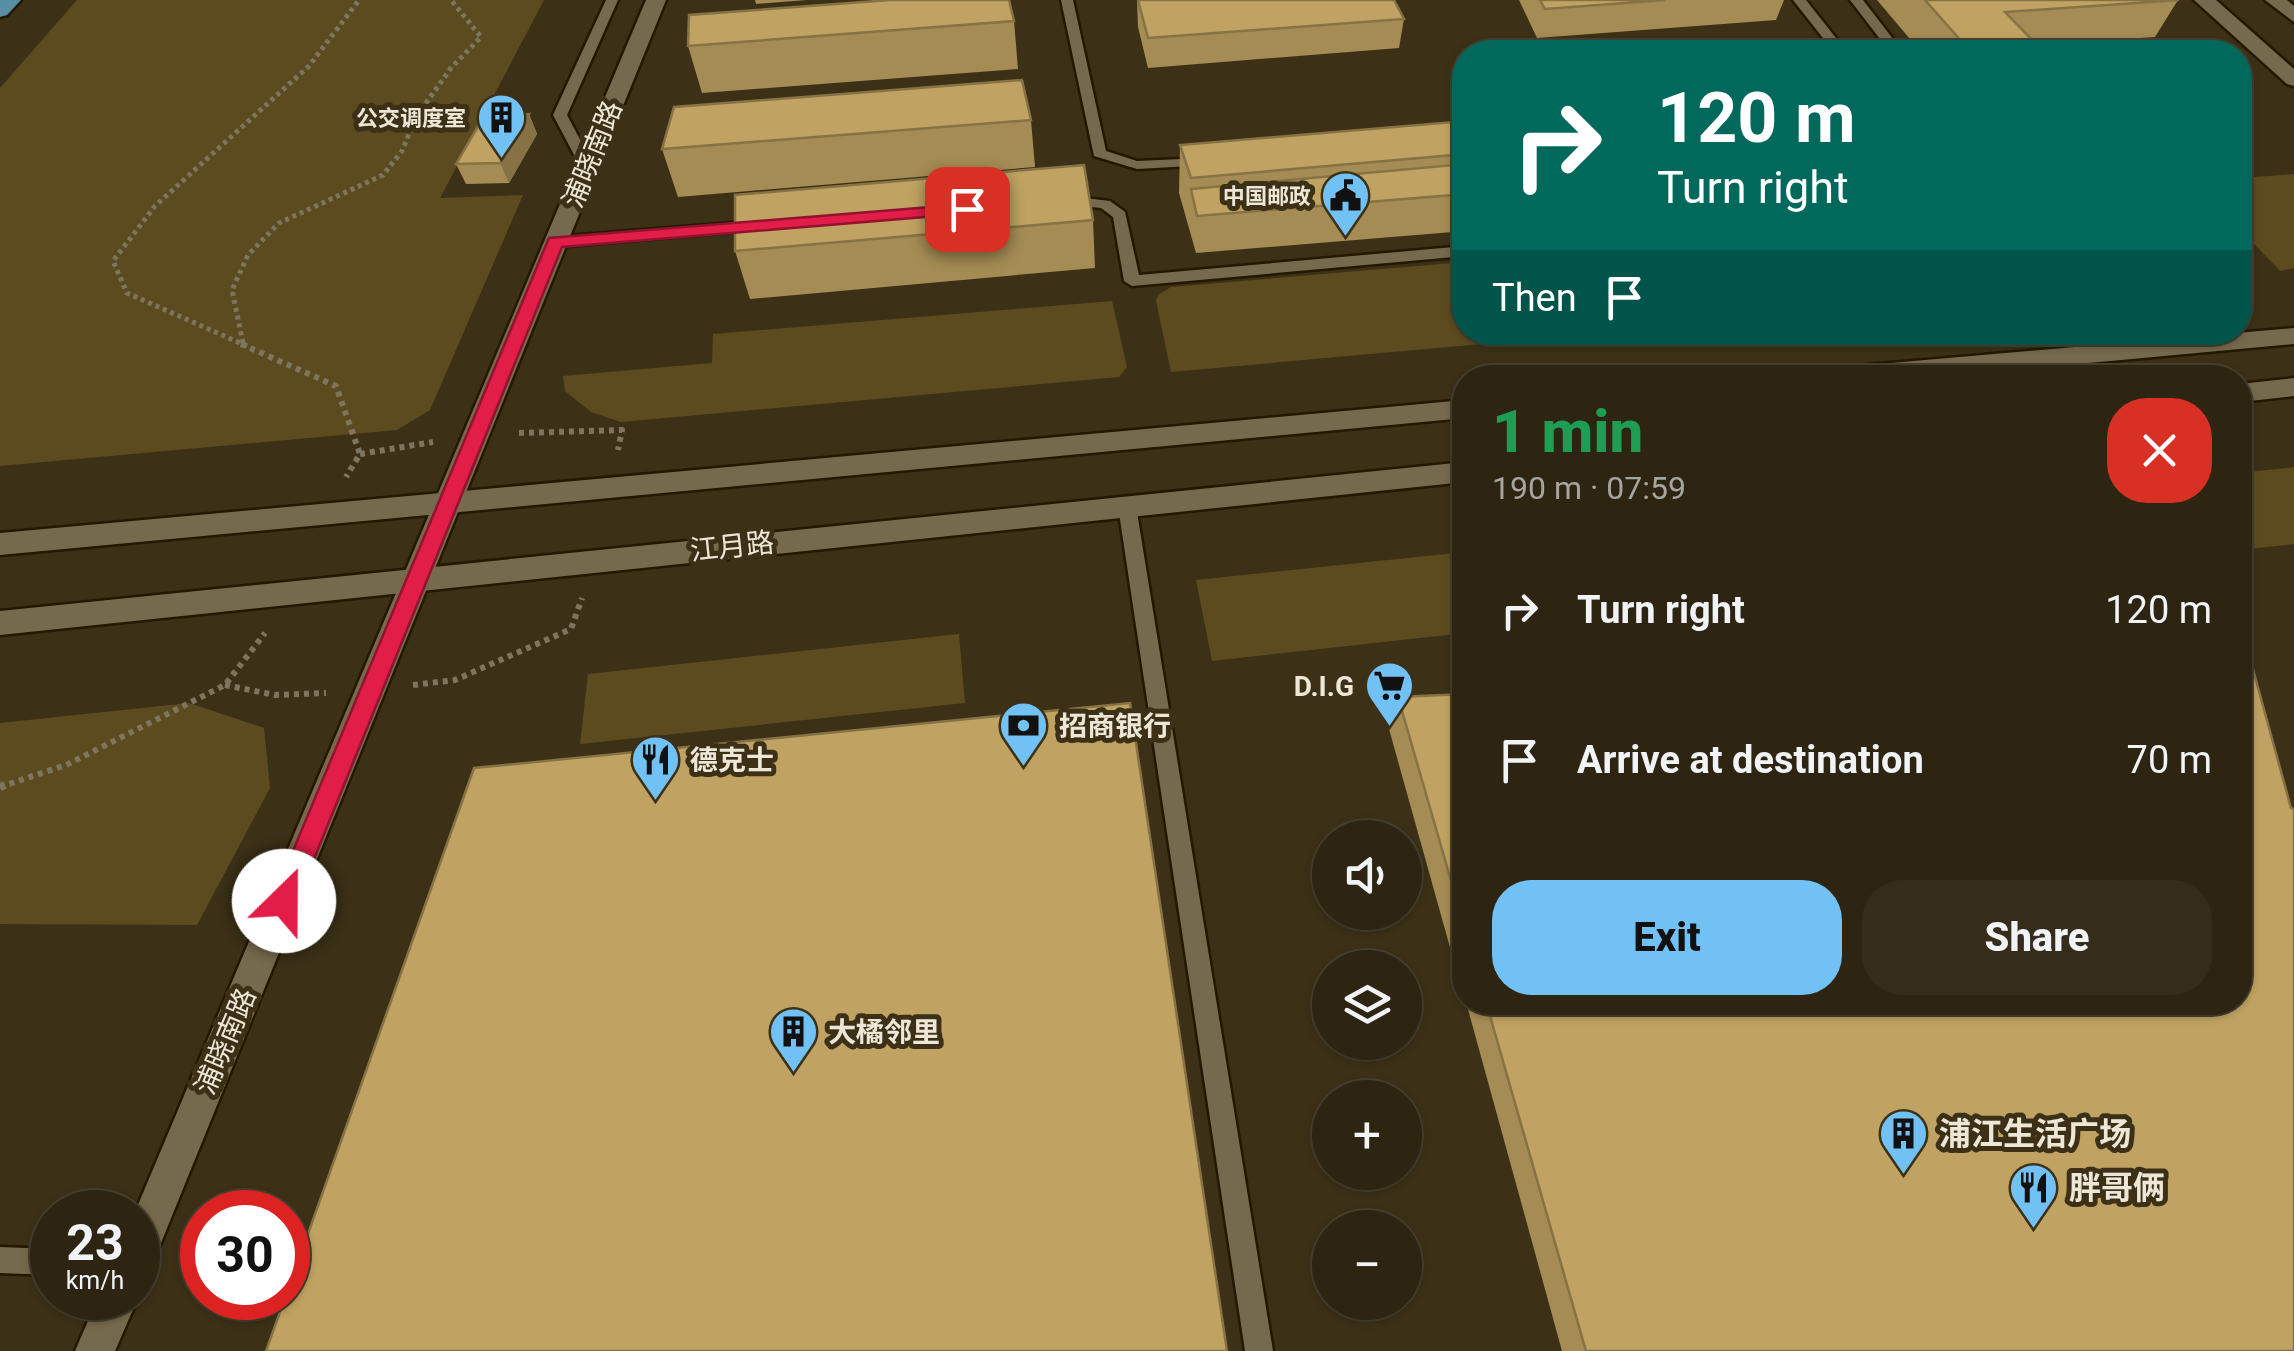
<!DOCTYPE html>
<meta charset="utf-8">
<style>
body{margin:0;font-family:Roboto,"Noto Sans SC",sans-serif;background:#352d1a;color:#f1f3f6;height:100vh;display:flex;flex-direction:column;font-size:38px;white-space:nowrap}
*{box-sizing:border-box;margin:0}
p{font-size:32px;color:#a7a59f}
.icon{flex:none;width:55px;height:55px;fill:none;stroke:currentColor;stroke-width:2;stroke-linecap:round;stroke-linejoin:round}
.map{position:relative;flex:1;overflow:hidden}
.side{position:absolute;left:1452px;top:365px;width:800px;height:650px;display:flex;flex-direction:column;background:#2d2511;border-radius:40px;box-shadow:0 2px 8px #0004,0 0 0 2px #484231}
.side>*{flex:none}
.top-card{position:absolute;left:1452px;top:40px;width:800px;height:305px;border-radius:40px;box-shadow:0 2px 8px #0004,0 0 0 2px #484231;background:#00695c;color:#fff;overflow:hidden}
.controls{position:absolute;left:1312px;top:820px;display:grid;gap:20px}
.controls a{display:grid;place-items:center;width:110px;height:110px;border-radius:50%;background:#2d2511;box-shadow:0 2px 8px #0004,0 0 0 2px #484231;font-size:50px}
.speed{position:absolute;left:30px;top:1190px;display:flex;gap:20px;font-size:50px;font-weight:700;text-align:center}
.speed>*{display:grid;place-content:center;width:130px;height:130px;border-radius:50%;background:#2d2511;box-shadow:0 2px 8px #0004,0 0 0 2px #484231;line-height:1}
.speed small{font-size:25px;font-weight:400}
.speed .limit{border:15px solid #d22;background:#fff;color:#111}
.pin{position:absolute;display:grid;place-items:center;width:85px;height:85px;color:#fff;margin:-42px;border-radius:20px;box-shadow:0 5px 15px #0006}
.me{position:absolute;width:110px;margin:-55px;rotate:23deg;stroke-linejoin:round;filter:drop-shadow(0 0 8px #0008)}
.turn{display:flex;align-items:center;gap:35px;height:210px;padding:0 40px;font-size:45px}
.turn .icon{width:130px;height:130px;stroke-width:2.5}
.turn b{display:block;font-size:70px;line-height:85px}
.then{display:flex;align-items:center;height:95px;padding:0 40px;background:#0003;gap:20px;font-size:38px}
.round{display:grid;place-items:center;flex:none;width:105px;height:105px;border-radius:40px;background:#352d1a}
.summary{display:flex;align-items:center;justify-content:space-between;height:170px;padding:0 40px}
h1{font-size:60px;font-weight:800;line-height:75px;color:#1e9e55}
.cta{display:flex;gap:20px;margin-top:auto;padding:20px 40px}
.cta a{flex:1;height:115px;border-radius:40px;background:#71c1f5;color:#111;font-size:40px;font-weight:800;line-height:115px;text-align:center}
.cta a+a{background:#352d1a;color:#f1f3f6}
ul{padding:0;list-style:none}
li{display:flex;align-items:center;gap:30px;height:150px;padding:0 40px}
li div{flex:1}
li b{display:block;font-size:38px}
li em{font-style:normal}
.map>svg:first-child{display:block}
.green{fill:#5d4b20}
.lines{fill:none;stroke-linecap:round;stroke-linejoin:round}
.lane-casing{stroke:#231901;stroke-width:5}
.street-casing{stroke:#231901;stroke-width:5}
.secondary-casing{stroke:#231901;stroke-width:5}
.primary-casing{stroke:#231901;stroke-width:5}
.path-far2{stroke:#7e755e;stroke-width:5;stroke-dasharray:4 4;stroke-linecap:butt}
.path-far1{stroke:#7e755e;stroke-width:6;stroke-dasharray:5 5;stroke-linecap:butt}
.path{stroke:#7e755e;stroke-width:8;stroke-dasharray:6 6;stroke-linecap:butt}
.lane{fill:#766a4e;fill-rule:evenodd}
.street{fill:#766a4e;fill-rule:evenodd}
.secondary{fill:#766a4e;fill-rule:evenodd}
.primary{fill:#578da5;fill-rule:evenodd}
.wall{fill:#a58c54}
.shaded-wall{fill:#867245}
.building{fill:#c0a362;stroke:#867245;stroke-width:2.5}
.route{fill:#e11d48;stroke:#92132f;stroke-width:2.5}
.labels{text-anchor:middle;stroke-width:10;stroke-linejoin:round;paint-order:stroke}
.far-poi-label{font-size:22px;font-weight:bold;fill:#eee7d7;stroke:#3c3117;text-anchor:end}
.street-label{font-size:28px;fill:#eee7d7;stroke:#3c3117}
.poi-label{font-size:28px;font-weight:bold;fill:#eee7d7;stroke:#3c3117;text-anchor:start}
.near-poi-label{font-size:32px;font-weight:bold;fill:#eee7d7;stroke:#3c3117;text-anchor:start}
</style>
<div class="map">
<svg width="2294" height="1351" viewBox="0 0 2294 1351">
<rect width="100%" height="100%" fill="#3c3117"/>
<g class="green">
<path d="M77,0H544L440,198L523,195L430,410L397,430L0,466V88Z"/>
<path d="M2294,174V268L2280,271L2240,229V189L2250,188L2243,178Z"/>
<path d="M1465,262V332L1605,333L1171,372L1156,301L1158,295L1171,287Z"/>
<path d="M1112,301L1127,367L1119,377L621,422L591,412L565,391L563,376L712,363L713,334Z"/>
<path d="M2294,467V544L2240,550V473Z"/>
<path d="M1465,552V633L1212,661L1196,580Z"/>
<path d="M959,634L965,703L580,744L588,674Z"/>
<path d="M189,703L264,728L270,788L197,925L0,924V723Z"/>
</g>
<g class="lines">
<defs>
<g id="lane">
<path d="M606,0H618L567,115L594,166L587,170L580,166L553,115Z"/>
<path d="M1061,0H1073L1106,151L1137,161L1204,158L1209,159V165L1137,169L1094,156Z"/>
<path d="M1793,0H1806L1847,52H1834Z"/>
<path d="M1850,0H1863L1903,52H1890Z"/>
<path d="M1067,196L1110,201L1125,212L1139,275L1465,246V256L1132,286L1124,281L1113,217L1101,208L1062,204V198Z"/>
<path d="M759,221L767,226L764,229L555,247L547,242L555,237Z"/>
<path d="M1127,499L1136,506L1273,1351H1245L1118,506Z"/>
<path d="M0,1247L52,1249V1275L0,1273Z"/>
</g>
<g id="street">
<path d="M646,0H666L152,1265L138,1271L135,1212Z"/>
<path d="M2194,0H2216L2294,69V86L2287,84Z"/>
<path d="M2265,0H2287L2294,6V22Z"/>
<path d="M138,1297V1298L115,1351H75L98,1298Z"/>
</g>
<g id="secondary">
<path d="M2294,328V344L1925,378H1810L1822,369Z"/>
<path d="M2294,378V396L2240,402V384Z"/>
<path d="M1465,400V418L0,555V533Z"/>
<path d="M1465,462V482L0,635V611Z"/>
</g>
<path id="primary" d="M0,0H21L7,15L0,17Z"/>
</defs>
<use href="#lane" class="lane-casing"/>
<use href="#street" class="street-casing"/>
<use href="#secondary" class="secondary-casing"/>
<use href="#primary" class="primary-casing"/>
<g class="path-far2">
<path d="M243,343L232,290L248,255L279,223L383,175L402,151L416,117L451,68L481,37L451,0"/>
<path d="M247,346L127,293L113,261L155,206L309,66L359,0"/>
</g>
<g class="path-far1">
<path d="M241,344L336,386L360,454L346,477"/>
<path d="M519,433L622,430L618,450"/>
<path d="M360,454L433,442"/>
<path d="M225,685L275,695L326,693"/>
<path d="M413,685L455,680L571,629L582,598"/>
<path d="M0,787L66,765L225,685L265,633"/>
</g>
<path class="path" d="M0,787L5,785"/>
<use href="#lane" class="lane"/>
<use href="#street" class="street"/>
<use href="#secondary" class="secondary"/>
<use href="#primary" class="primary"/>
</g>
<g class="wall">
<path d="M755,0H807L756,4Z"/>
<path d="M1137,0L1404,19L1399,48L1148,68L1138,27Z"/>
<path d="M1519,0H1784L1776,20L1537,38Z"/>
<path d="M1877,0H2178L2155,37L2037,45L2044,52H1921Z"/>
<path d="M1014,21L1018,69L702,93L688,46Z"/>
<path d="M529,114L537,134L509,183L466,184L456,164Z"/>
<path d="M1031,120L1035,167L678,197L662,149Z"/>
<path d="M1465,121V231L1196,253L1179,193L1180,145Z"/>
<path d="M1093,220L1095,268L750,299L735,251Z"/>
<path d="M1465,694V1001L1389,729L1398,697Z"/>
<path d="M1466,1002H2240L2294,1351H1562Z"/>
</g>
<path class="shaded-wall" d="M529,114L537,134L509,183L500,163Z"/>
<g class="building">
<path d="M890,0H1009L1014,21L688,46L689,15Z"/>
<path d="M1138,0H1394L1404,19L1148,38Z"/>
<path d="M1540,0H1665L1545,9Z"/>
<path d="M1925,0H2179L2005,12L2044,52H1971Z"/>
<path d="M1022,80L1031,120L662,149L674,107Z"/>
<path d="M529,114L500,163L456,164L484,116Z"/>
<path d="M1465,121V154L1191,178L1180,145Z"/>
<path d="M1465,164V194L1197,216L1191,189Z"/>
<path d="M1084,165L1093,220L735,251V195Z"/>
<path d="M2240,622L2291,808L2294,809V1351H1586L1486,1002H2240Z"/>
<path d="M1465,694V929L1398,697Z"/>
<path d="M1130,703L1227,1351H266L285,1298H288V1290L474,768Z"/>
</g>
<path class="route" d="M967,204L975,209L973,213L562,247L297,901L293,909L284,912L276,909L272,901L549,238Z"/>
<defs>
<symbol id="building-pin" viewBox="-11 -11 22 30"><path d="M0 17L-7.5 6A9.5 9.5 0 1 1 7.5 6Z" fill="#71c1f5" stroke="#3c3117"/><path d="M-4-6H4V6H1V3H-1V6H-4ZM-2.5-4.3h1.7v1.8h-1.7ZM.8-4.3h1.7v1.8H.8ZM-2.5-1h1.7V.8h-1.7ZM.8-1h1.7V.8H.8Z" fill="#111"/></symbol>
<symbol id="civic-pin" viewBox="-11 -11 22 30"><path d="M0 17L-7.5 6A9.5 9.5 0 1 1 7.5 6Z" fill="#71c1f5" stroke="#3c3117"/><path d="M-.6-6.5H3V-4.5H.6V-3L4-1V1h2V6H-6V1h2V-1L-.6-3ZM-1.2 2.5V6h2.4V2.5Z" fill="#111"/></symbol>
<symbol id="supermarket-pin" viewBox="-11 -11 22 30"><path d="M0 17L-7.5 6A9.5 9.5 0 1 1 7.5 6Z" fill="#71c1f5" stroke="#3c3117"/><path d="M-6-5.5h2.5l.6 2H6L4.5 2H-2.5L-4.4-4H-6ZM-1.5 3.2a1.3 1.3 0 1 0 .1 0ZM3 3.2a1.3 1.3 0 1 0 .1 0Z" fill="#111"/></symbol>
<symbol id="bank-pin" viewBox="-11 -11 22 30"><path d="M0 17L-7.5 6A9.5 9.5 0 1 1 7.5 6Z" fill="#71c1f5" stroke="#3c3117"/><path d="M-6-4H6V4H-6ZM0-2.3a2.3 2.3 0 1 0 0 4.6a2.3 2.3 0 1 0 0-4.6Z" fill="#111"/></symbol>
<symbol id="restaurant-pin" viewBox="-11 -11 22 30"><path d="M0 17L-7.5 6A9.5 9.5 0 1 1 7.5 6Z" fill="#71c1f5" stroke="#3c3117"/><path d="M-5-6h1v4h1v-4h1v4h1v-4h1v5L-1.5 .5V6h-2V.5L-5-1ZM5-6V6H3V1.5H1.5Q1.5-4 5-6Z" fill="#111"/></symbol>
</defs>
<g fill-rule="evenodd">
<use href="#building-pin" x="474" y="90" width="55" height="75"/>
<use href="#civic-pin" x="1318" y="168" width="55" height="75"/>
<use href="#supermarket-pin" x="1362" y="658" width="55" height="75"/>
<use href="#bank-pin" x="996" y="698" width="55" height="75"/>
<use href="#restaurant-pin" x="628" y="732" width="55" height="75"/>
<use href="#building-pin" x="766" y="1004" width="55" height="75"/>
<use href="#building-pin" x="1876" y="1106" width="55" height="75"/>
<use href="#restaurant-pin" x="2006" y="1160" width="55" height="75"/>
</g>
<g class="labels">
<g class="far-poi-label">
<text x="466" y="126">公交调度室</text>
<text x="1311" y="204">中国邮政</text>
</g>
<g class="street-label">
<text transform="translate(592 154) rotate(-68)" y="10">浦晓南路</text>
<text transform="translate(732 546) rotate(-6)" y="10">江月路</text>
<text transform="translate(225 1041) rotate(-67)" y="10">浦晓南路</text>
</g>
<g class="poi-label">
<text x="1354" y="696" text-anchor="end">D.I.G</text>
<text x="1059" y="736">招商银行</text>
<text x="690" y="770">德克士</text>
<text x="828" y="1042">大橘邻里</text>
</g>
<g class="near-poi-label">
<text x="1939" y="1145">浦江生活广场</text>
<text x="2069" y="1199">胖哥俩</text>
</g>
</g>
</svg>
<div class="controls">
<a><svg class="icon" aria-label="sound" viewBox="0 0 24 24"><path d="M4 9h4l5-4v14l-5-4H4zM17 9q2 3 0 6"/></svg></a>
<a><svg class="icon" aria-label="layers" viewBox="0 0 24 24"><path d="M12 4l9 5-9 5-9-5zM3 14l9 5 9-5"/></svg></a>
<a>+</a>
<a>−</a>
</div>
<div class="speed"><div>23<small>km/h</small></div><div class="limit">30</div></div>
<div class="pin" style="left:967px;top:209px;background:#d93025"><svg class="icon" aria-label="arrive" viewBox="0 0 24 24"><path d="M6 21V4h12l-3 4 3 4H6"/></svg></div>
<svg class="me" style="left:284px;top:901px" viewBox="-20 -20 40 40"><circle r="19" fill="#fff"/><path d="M0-13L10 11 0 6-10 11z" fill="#e11d48"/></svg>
<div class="top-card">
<div class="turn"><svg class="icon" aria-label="right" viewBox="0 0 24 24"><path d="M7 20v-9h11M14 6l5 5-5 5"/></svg><div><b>120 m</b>Turn right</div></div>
<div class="then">Then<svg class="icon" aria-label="arrive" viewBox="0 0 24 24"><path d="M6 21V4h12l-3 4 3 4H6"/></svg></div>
</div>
<section class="side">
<div class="summary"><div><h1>1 min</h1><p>190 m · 07:59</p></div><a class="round" style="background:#d93025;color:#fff"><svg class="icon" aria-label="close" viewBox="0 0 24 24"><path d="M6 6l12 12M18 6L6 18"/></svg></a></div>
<ul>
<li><svg class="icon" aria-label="right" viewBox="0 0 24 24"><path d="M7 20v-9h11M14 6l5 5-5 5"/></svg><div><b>Turn right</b></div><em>120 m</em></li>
<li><svg class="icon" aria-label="arrive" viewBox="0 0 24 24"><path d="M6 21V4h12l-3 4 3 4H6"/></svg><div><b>Arrive at destination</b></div><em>70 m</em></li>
</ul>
<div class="cta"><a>Exit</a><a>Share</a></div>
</section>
</div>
